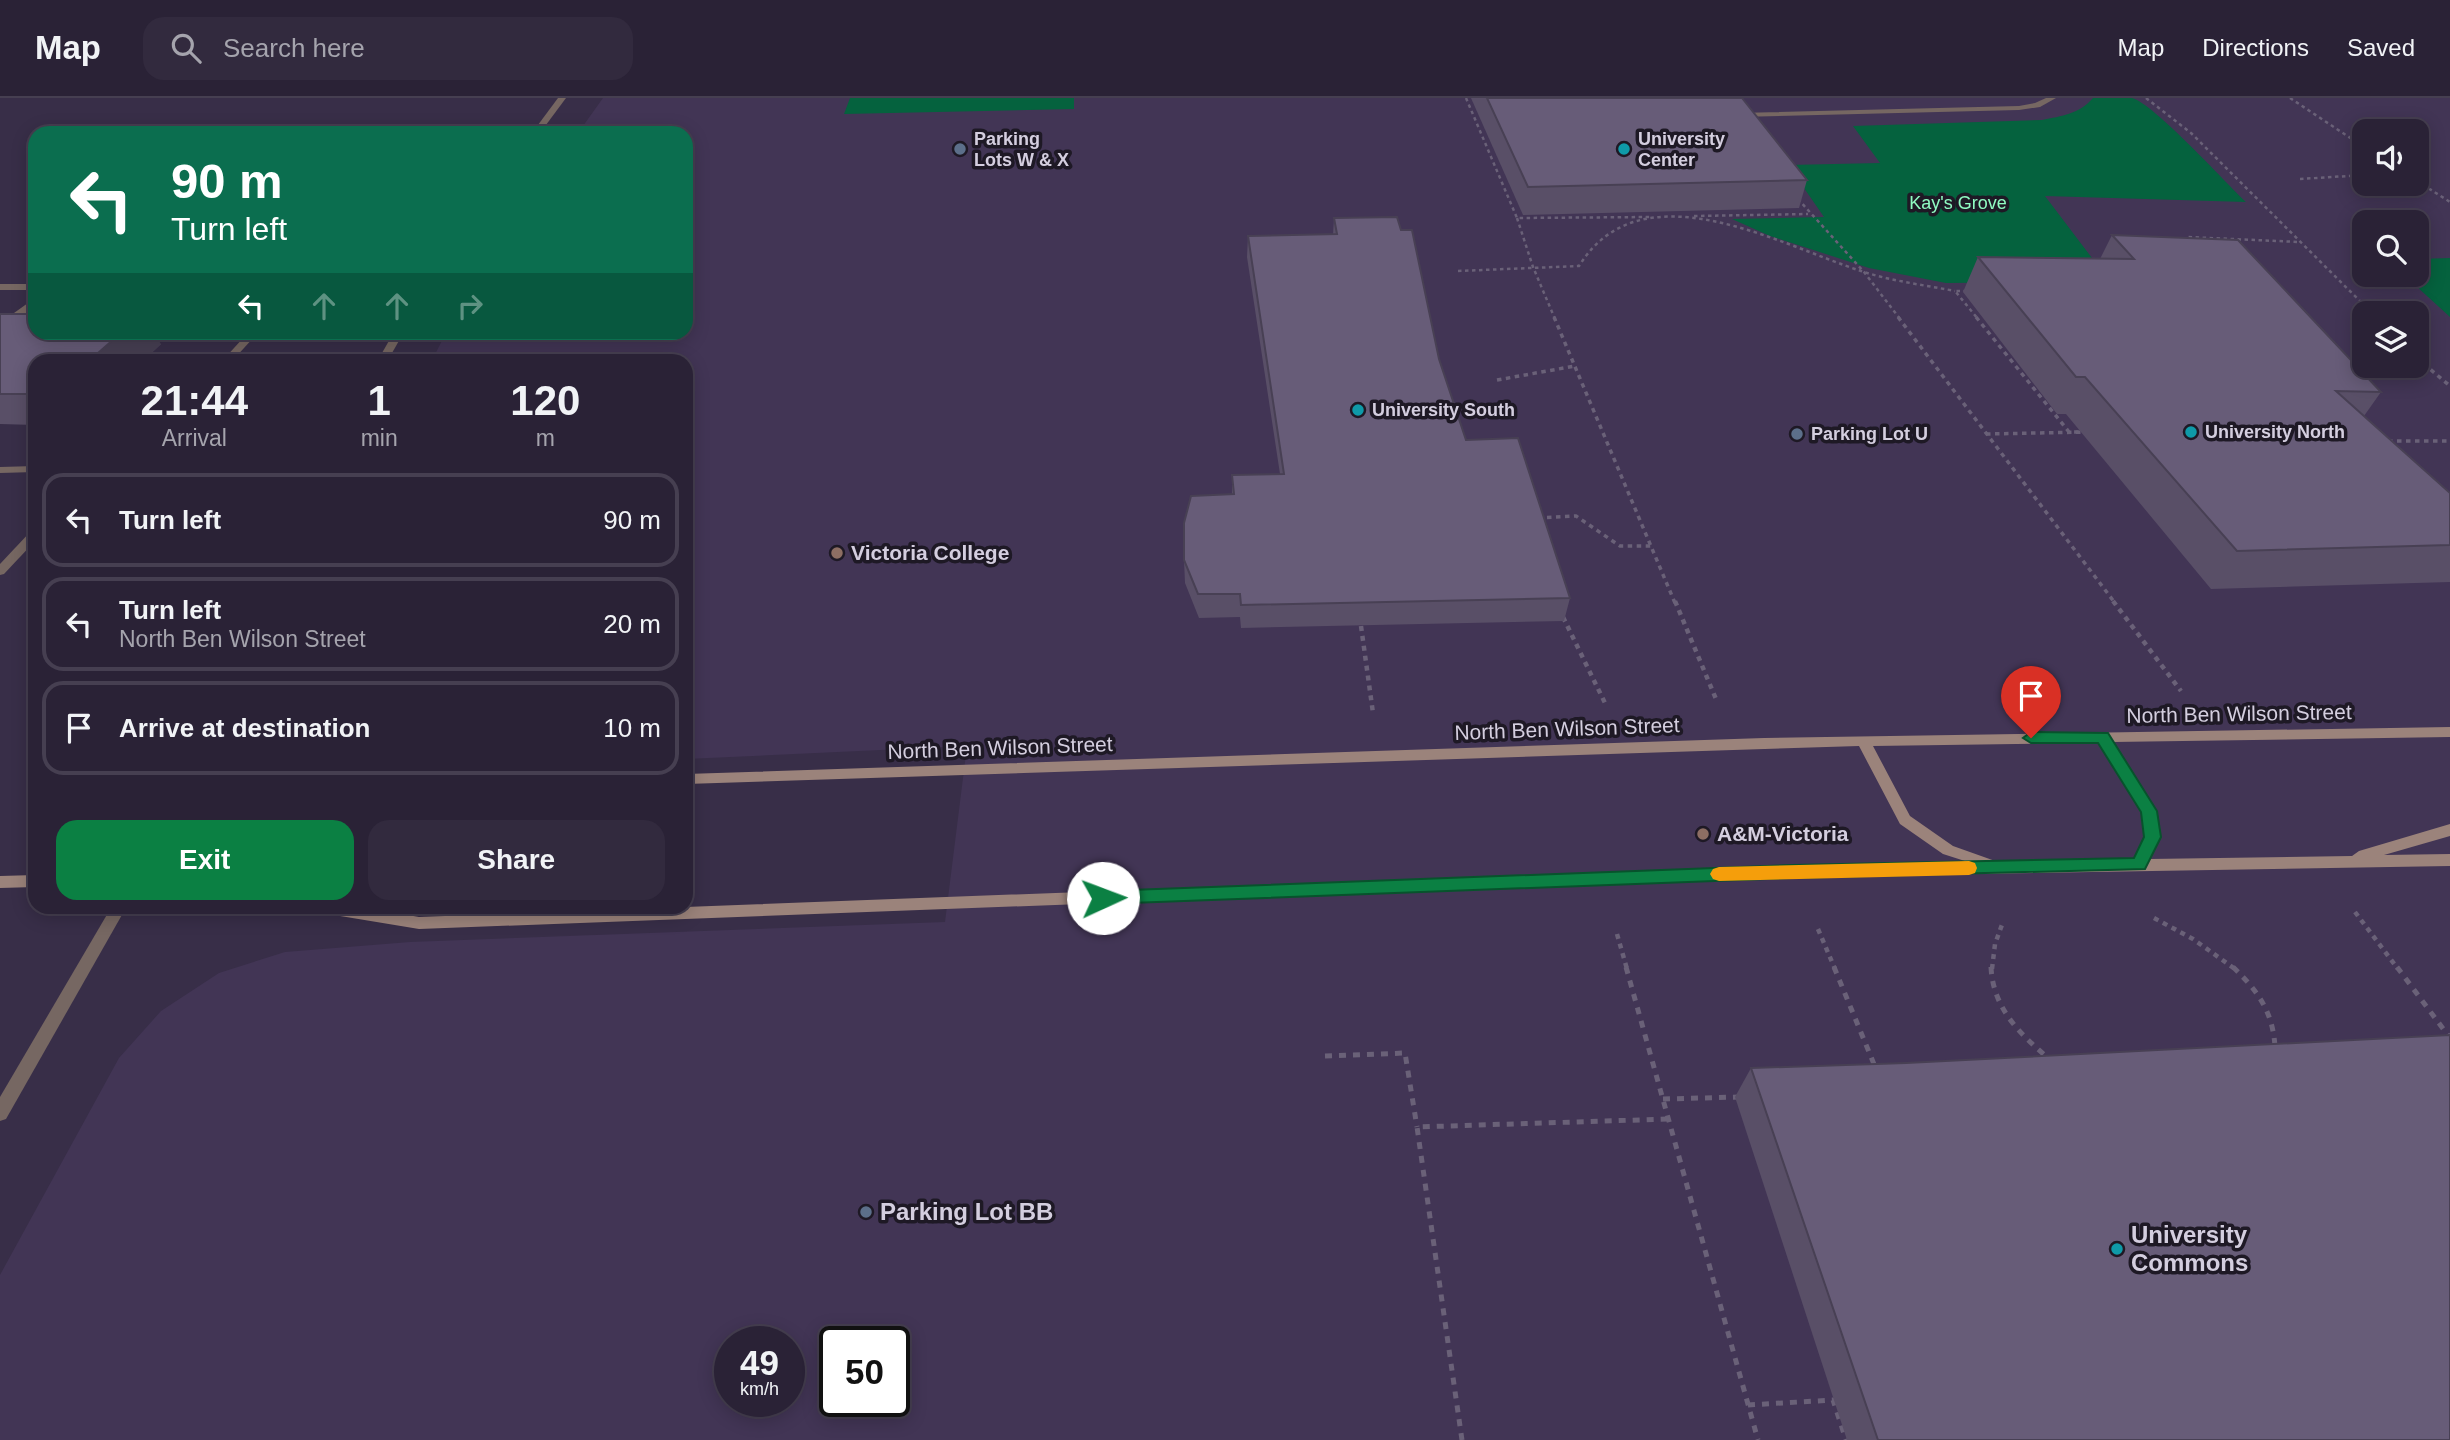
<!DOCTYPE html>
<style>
body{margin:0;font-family:Helvetica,sans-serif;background:#322a3e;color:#f1f3f6;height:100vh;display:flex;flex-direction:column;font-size:26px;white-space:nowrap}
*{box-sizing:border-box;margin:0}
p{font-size:23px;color:#a5a4ad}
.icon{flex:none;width:38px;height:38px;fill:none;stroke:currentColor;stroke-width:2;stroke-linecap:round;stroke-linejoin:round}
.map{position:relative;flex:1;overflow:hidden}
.sheet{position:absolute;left:28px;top:256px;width:665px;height:560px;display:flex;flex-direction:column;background:#2a2236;border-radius:21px;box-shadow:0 4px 18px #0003,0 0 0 2px #463f51}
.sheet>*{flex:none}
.hud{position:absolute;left:28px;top:28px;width:665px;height:214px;border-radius:21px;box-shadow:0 4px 18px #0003,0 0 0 2px #463f51;background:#0b6e4f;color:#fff;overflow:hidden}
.controls{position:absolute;left:2352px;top:21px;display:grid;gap:14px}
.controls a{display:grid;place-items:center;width:77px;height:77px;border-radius:14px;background:#2a2236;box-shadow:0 4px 18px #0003,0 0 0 2px #463f51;font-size:35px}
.speed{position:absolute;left:714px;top:1228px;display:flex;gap:14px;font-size:35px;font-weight:700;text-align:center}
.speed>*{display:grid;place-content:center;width:91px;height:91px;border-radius:50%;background:#2a2236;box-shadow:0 4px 18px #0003,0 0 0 2px #463f51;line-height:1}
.speed small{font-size:18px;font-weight:400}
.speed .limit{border:4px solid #111;border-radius:10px;background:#fff;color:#111}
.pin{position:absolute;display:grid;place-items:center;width:60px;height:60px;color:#fff;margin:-72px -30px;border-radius:50% 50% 50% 0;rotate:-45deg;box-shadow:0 0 7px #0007}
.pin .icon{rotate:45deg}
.me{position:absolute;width:77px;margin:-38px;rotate:88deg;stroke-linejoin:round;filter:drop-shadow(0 0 5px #0008)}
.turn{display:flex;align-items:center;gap:24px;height:147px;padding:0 28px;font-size:32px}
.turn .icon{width:91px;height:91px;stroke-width:2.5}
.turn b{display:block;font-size:49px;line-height:60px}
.lanes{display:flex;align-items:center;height:66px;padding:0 28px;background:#0003;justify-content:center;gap:35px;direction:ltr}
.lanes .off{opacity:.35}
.eta{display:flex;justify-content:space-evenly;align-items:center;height:119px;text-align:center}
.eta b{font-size:42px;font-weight:600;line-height:49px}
.cta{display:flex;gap:14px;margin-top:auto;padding:14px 28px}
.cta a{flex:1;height:80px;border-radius:21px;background:#0b8043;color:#fff;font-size:28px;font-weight:600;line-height:80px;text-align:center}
.cta a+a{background:#322a3e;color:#f1f3f6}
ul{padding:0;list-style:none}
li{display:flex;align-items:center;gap:21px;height:94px;margin:0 14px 10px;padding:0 14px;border:4px solid #463f51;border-radius:21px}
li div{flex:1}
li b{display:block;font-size:26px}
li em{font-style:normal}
header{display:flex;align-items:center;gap:42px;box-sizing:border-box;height:98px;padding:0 35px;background:#2a2236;border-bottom:2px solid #463f51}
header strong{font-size:33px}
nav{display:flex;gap:38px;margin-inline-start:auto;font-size:24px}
.search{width:490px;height:63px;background:#322a3e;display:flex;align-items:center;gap:18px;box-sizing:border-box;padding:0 24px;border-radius:21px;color:#a5a4ad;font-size:26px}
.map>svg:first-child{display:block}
.built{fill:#423555;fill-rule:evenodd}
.green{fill:#05623e}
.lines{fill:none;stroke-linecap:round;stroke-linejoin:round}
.path-far3{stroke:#6a6178;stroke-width:2.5;stroke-dasharray:3.5 3.5;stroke-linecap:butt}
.path-far2{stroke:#6a6178;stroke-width:3.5;stroke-dasharray:4.5 4.5;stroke-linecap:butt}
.path-far1{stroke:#6a6178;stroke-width:4.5;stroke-dasharray:5 5;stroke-linecap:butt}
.path{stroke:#6a6178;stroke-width:5;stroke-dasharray:7 7;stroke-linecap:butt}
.service{fill:#766762;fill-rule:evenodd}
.minor{fill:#766762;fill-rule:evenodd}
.tertiary{fill:#766762;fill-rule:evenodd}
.secondary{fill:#9b837b;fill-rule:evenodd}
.wall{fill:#594f67}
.shaded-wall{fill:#484054}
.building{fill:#675c78;stroke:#484054;stroke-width:2}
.route{fill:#0b8043;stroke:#07532c;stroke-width:2}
.slow{fill:#f59e0b}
.service-dot{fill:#5c6f8a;stroke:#1e1925;stroke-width:2.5}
.culture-dot{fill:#0f9aa8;stroke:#1e1925;stroke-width:2.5}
.education-dot{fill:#8d6e63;stroke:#1e1925;stroke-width:2.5}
.labels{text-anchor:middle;stroke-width:7;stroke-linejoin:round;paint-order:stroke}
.far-poi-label{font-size:18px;font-weight:bold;fill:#d4cedf;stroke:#1e1925;text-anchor:start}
.far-park-label{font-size:18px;fill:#90fbc2;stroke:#1e1925}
.poi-label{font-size:21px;font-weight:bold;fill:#d4cedf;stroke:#1e1925;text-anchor:start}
.street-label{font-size:21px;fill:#d4cedf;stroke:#1e1925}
.near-poi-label{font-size:24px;font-weight:bold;fill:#d4cedf;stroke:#1e1925;text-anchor:start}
</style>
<header>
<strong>Map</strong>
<div class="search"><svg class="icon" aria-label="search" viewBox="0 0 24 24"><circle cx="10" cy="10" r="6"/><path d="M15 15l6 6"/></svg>Search here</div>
<nav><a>Map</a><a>Directions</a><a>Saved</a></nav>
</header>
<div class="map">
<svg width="2450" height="1342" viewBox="0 0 2450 1342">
<rect width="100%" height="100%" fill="#382e48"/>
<path class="built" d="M603,0H2450V1342H0V1177L119,960L161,913L219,875L285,854L410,844L945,824L967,648L686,661V262H432L446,235L686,234V35H578ZM2364,33H2417V86H2364ZM2364,124H2417V177H2364ZM2364,215H2417V268H2364ZM730,1244H789V1304H730ZM835,1244H894V1304H835Z"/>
<g class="green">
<path d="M850,0H1074V11L844,16Z"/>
<path d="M2093,0C2105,0 2121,0 2132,0C2153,5 2226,85 2246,104L2045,98L2095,164L2062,184L1946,185L1869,170L1770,138L1732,121L1824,119L1788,67L1880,65L1853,28L2042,22C2062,18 2079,16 2093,0Z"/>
<path d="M2450,160V219L2404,177H2417V161Z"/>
</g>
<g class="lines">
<g class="path-far3">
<path d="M1466,0L1517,120L1650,119"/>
<path d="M2146,0L2191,35L2372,215"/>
<path d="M2290,0L2364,49"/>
<path d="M2300,81L2364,77"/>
<path d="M2417,83L2450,104"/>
<path d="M1798,101L1864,174L1900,221"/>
<path d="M1694,118L1808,116"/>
<path d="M1517,120L1533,169L1555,221"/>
<path d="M2192,144L2188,139L2299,144"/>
<path d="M1458,173L1579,168C1641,68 1778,146 1861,173C1891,183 1924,187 1955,193"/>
<path d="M1967,193H1955L1978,221"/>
</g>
<g class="path-far2">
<path d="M1554,219L1675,505"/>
<path d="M1898,219L2115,505"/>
<path d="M1976,219L2069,334H2086"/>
<path d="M2417,260L2450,288"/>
<path d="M1497,282L1575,268"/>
<path d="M1986,336L2087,334"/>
<path d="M2388,343H2450"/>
<path d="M1538,420L1576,418L1620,448H1651"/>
</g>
<g class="path-far1">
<path d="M1675,503L1716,601"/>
<path d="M2113,503L2181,593"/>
<path d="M1563,519L1605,605"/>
<path d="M1361,528L1373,615"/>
<path d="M2355,814L2398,871"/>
<path d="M2154,820L2193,841L2235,871"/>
<path d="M1818,831L1835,871"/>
<path d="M1617,836L1627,871"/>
<path d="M1992,871L1995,846L2003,824"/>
</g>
<g class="path">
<path d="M1626,869L1758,1342"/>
<path d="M1834,869L1876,971"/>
<path d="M1991,869C1993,910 2019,935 2048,960"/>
<path d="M2233,869C2258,893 2273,914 2275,949"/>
<path d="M2397,869L2450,940"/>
<path d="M1325,958L1405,955L1417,1029"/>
<path d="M1663,1001L1739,999"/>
<path d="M1748,1307L1833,1302L1846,1342"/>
<path d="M1462,1342L1417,1029L1669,1021"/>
</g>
<g class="service">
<path d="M2046,0H2056L2040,9L2019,12L1738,19L1734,17L1738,15L2019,8L2035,5Z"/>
<path d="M35,200V208L12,227L0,231V225Z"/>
<path d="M241,234H252L255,238L233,262H223L245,238Z"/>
<path d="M35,368V374L0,375V369Z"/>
<path d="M35,432V443L4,476L0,477V466L31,433Z"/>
</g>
<rect class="minor" x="0" y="186" width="35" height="6"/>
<g class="tertiary">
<path d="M558,0H566L540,35H532Z"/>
<path d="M394,234H404L388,262H378Z"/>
<path d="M112,808H127L6,1021L0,1023V999Z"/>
</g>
<g class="secondary">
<path d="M2450,629V639L2113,644L2156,713L2160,739L2149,761L2352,758L2359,753L2450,726V738L2384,757L2450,756V768L1793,779L419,831L316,814L311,812L309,808H357L419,819L1793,767L1968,764L1943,756L1900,726L1859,648L686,686V676L1764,640ZM2099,645L2142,714L2146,739L2134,761L1998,764L1953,748L1910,718L1873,648Z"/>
<path d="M35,777V789L0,790V778Z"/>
</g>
</g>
<g class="wall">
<path d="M1471,0H1742L1807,82L1799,110L1523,117Z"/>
<path d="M1334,120L1439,261L1466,342L1570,500L1564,523L1241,530L1240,519L1199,520L1185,485L1184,462L1232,396V377L1280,376L1247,159L1248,138L1333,137Z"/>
<path d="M2112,137L2381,294L2364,318L2450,395V484L2211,491L2066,316H2057L1963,194L1978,159L2100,161Z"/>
<path d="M0,216L161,246L144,262H35V327L0,326Z"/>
<path d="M1751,970L2450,1342H1847L1735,999Z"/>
</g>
<path class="shaded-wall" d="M122,234H153L161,246L144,262H90Z"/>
<g class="building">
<path d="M1487,0H1742L1807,82L1528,89Z"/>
<path d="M1397,119L1401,132H1412L1439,261L1466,342L1518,340L1570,500L1241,507L1240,496H1198L1184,462V425L1191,398L1234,396L1232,377L1284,376L1248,138L1337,136L1334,120Z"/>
<path d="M2112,137L2238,142L2381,294L2336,293L2450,395V447L2237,453L2085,279H2076L1978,159L2134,161Z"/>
<path d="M0,216H35V234H122L90,262H35V296H0Z"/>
<path d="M2450,937V1342H1878L1751,970L1906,965Z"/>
</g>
<path class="route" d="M2031,634L2108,635L2157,713L2161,739L2145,771L1793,780L1103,806L1097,804L1094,800L1097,795L1103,793L1793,767L2134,760L2144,739L2141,714L2098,645H2031L2023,640Z"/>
<path class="slow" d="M1969,763L1975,765L1977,770L1975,775L1969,777L1719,783L1713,781L1710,776L1713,771L1719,769Z"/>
<g class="service-dot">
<circle cx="960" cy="51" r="7"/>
<circle cx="1797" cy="336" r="7"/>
<circle cx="866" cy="1114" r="7"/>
</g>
<g class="culture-dot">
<circle cx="1624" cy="51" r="7"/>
<circle cx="1358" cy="312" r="7"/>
<circle cx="2191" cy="334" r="7"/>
<circle cx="2117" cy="1151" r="7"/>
</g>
<g class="education-dot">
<circle cx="837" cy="455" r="7"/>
<circle cx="1703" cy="736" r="7"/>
</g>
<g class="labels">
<g class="far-poi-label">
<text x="974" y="47">Parking<tspan x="974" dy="21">Lots W &amp; X</tspan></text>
<text x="1638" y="47">University<tspan x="1638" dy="21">Center</tspan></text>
<text x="1372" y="318">University South</text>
<text x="2205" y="340">University North</text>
<text x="1811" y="342">Parking Lot U</text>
</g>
<g class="far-park-label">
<text x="1958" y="111">Kay's Grove</text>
</g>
<g class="poi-label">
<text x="851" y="462">Victoria College</text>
<text x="1717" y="743">A&amp;M-Victoria</text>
</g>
<g class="street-label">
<text transform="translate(2239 616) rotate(-1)" y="7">North Ben Wilson Street</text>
<text transform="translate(1567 631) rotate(-2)" y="7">North Ben Wilson Street</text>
<text transform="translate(1000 650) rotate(-2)" y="7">North Ben Wilson Street</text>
</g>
<g class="near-poi-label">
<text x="880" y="1122">Parking Lot BB</text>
<text x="2131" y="1145">University<tspan x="2131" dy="28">Commons</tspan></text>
</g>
</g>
</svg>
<div class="controls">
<a><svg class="icon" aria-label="sound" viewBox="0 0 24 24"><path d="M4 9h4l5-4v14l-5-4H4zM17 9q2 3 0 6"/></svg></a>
<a><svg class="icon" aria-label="search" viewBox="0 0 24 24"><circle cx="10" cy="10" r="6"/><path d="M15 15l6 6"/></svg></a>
<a><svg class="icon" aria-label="layers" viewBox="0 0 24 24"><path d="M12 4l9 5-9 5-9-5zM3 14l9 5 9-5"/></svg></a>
</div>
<div class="speed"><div>49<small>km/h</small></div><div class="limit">50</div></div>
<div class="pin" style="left:2031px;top:640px;background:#d93025"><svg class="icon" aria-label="arrive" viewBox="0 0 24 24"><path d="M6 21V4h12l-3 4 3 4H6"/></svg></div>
<svg class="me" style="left:1103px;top:800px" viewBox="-20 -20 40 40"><circle r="19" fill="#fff"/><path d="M0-13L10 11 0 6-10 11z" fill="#0b8043"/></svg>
<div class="hud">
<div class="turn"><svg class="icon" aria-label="left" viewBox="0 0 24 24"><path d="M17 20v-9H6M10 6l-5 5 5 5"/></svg><div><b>90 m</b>Turn left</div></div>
<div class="lanes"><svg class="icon" aria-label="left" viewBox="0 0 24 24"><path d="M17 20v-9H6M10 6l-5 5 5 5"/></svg><svg class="icon off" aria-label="ahead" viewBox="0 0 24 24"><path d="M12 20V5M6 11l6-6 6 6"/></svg><svg class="icon off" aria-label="ahead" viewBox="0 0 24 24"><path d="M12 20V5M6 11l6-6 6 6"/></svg><svg class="icon off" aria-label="right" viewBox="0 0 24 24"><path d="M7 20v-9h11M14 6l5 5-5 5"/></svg></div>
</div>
<section class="sheet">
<div class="eta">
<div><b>21:44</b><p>Arrival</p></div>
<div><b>1</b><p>min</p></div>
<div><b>120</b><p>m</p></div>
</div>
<ul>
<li><svg class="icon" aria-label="left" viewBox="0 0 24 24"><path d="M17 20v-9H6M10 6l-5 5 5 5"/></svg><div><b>Turn left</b></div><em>90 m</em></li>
<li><svg class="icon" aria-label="left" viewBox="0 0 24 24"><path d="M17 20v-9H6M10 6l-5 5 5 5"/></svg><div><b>Turn left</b><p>North Ben Wilson Street</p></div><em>20 m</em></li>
<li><svg class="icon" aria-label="arrive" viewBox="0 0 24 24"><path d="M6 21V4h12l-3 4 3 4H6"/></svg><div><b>Arrive at destination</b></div><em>10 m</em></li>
</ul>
<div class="cta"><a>Exit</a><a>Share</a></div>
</section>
</div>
